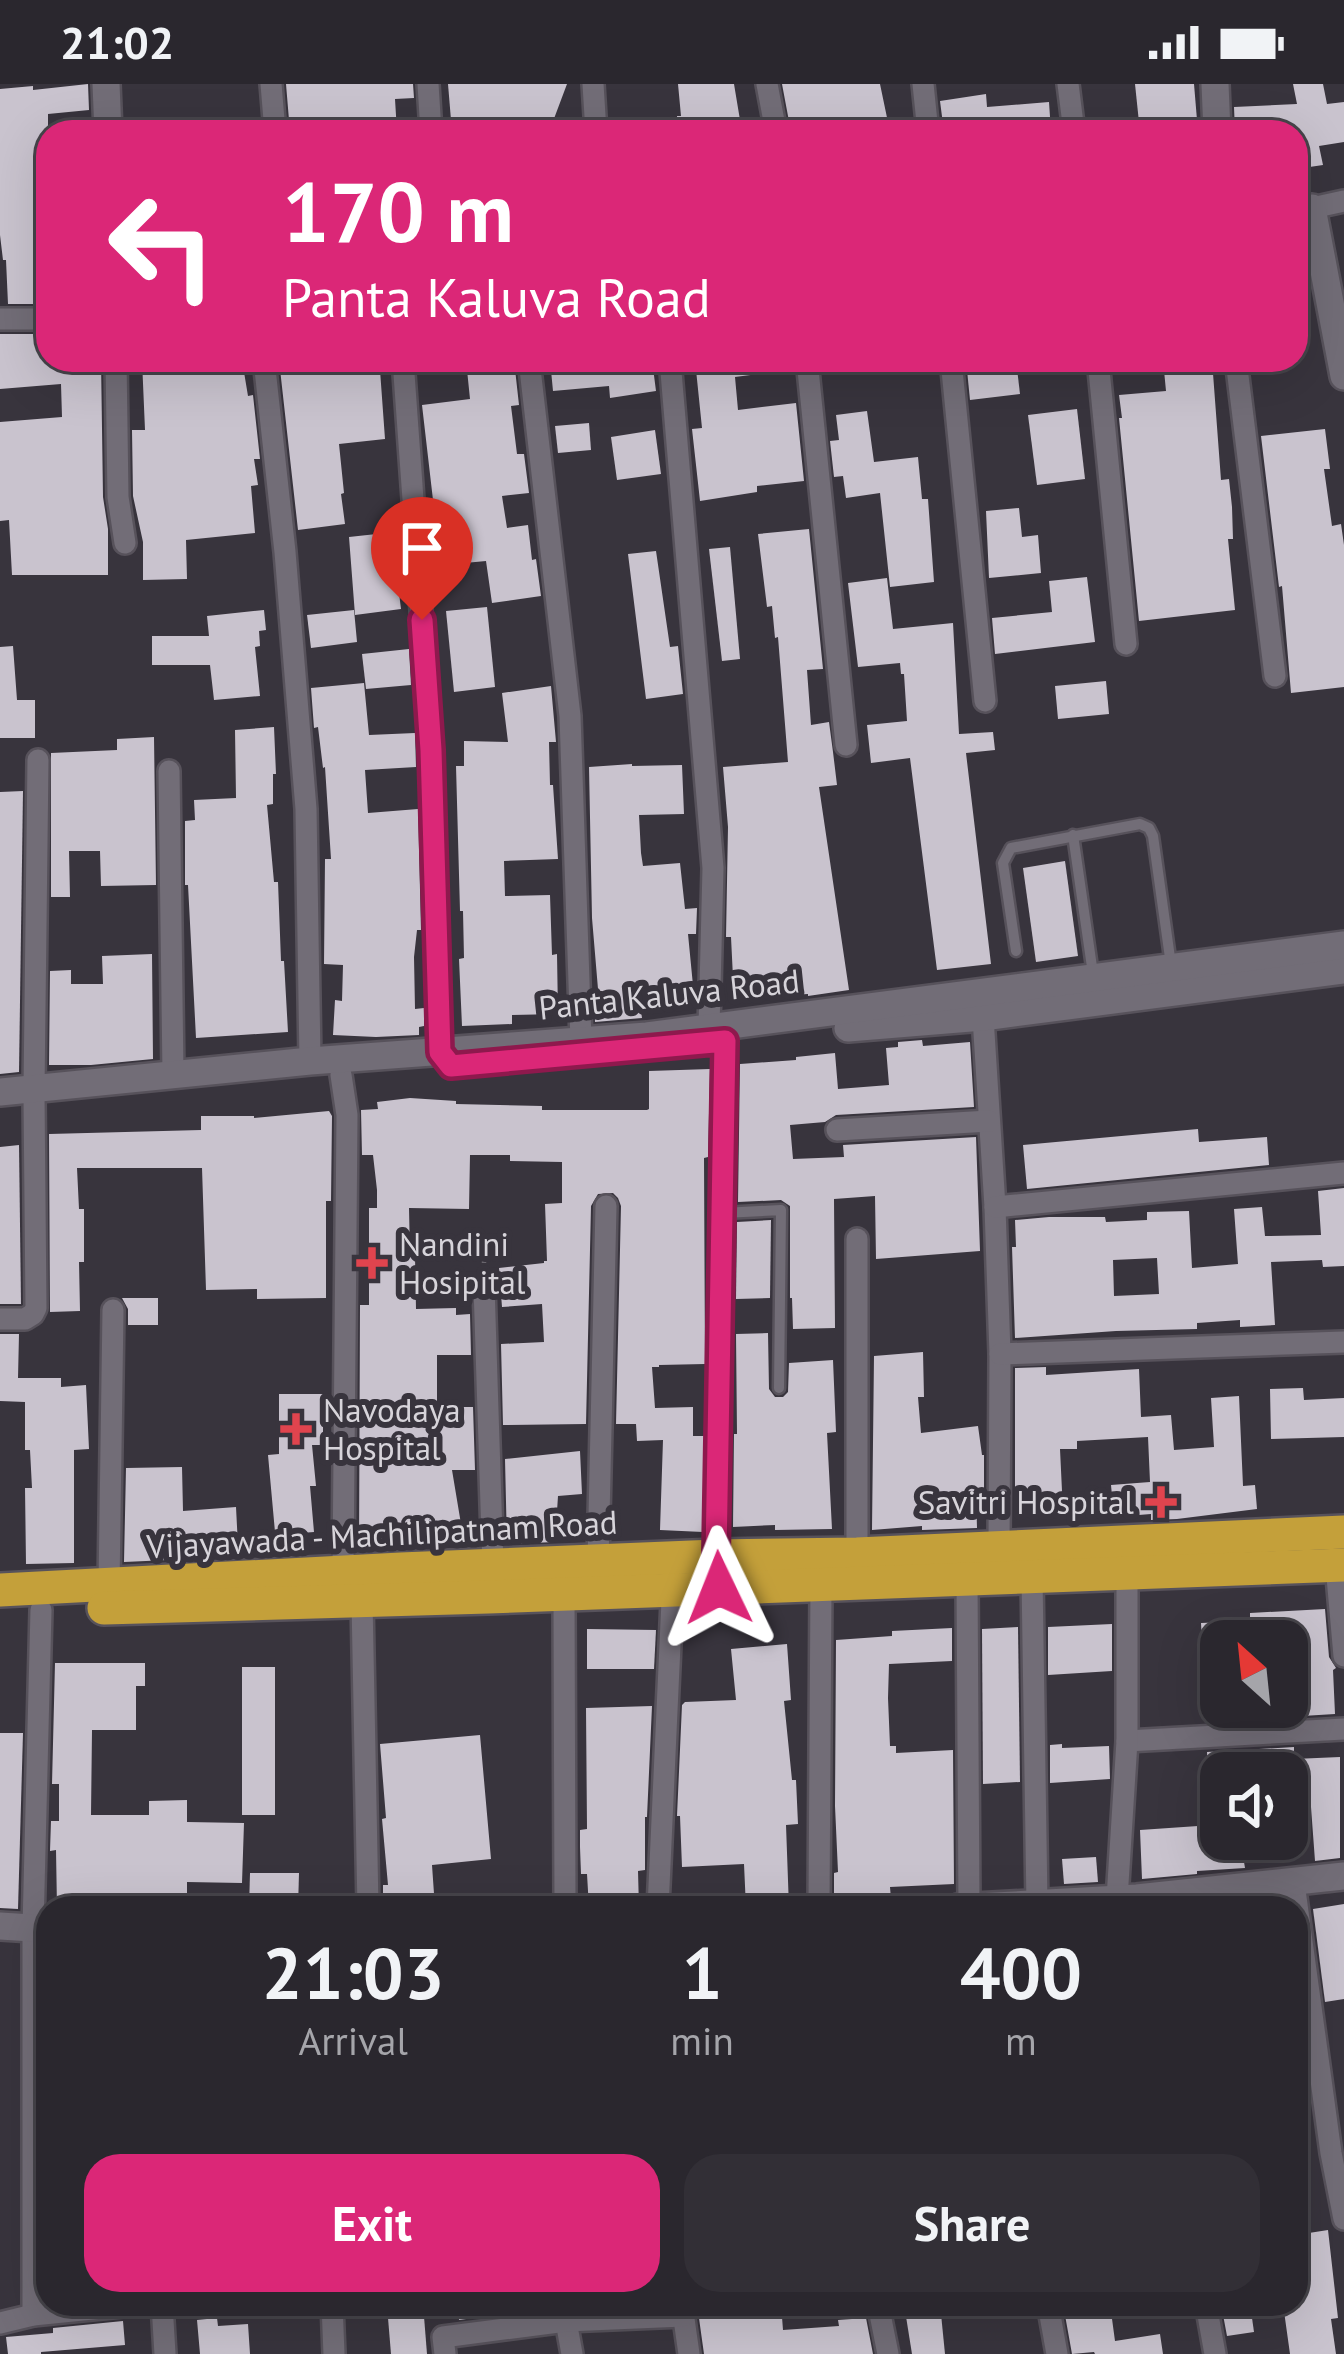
<!DOCTYPE html>
<style>
body{margin:0;font-family:"PT Sans",sans-serif;background:#322f36;color:#f1f3f6;height:100vh;display:flex;flex-direction:column;font-size:45px;white-space:nowrap}
*{box-sizing:border-box;margin:0}
p{font-size:39px;color:#a5a5aa}
.icon{flex:none;width:66px;height:66px;fill:none;stroke:currentColor;stroke-width:2;stroke-linecap:round;stroke-linejoin:round}
.map{position:relative;flex:1;overflow:hidden}
.details{position:absolute;left:36px;top:1812px;width:1272px;height:420px;display:flex;flex-direction:column;background:#2a272e;border-radius:36px;box-shadow:0 12px 48px #0002,0 0 0 3px #46444a}
.details>*{flex:none}
.hud{position:absolute;left:36px;top:36px;width:1272px;height:252px;border-radius:36px;box-shadow:0 12px 48px #0002,0 0 0 3px #46444a;background:#db2777;color:#fff;overflow:hidden}
.needle{width:78px;rotate:333deg}
.tools{position:absolute;left:1200px;top:1536px;display:grid;gap:24px}
.tools a{display:grid;place-items:center;width:108px;height:108px;border-radius:24px;background:#2a272e;box-shadow:0 12px 48px #0002,0 0 0 3px #46444a;font-size:60px}
.pin{position:absolute;display:grid;place-items:center;width:102px;height:102px;color:#fff;margin:-123px -51px;border-radius:50% 50% 50% 0;rotate:-45deg;box-shadow:0 0 12px #0007}
.pin .icon{rotate:45deg}
.me{position:absolute;width:132px;margin:-66px;rotate:358deg;stroke-linejoin:round;filter:drop-shadow(0 0 9px #0008)}
.turn{display:flex;align-items:center;gap:42px;height:252px;padding:0 48px;font-size:54px}
.turn .icon{width:156px;height:156px;stroke-width:2.5}
.turn b{display:block;font-size:84px;line-height:102px}
.eta{display:flex;justify-content:space-evenly;align-items:center;height:204px;text-align:center}
.eta b{font-size:72px;font-weight:700;line-height:84px}
.action{display:flex;gap:24px;margin-top:auto;padding:24px 48px}
.action a{flex:1;height:138px;border-radius:36px;background:#db2777;color:#fff;font-size:48px;font-weight:700;line-height:138px;text-align:center}
.action a+a{background:#322f36;color:#f1f3f6}
.status{display:flex;justify-content:space-between;align-items:center;height:84px;padding:0 60px;background:#2a272e;direction:ltr}
.status svg{height:33px;fill:currentColor}
.map>svg:first-child{display:block}
.building{fill:#c9c3ce;fill-rule:evenodd}
.lines{fill:none;stroke-linecap:round;stroke-linejoin:round}
.service-casing{stroke:#57525b;stroke-width:15}
.minor-casing{stroke:#57525b;stroke-width:26}
.tertiary-casing{stroke:#57525b;stroke-width:32}
.trunk-casing{stroke:#57525b;stroke-width:38}
.path{stroke:#69656d;stroke-width:4.5;stroke-dasharray:9 6;stroke-linecap:butt}
.service{stroke:#726d77;stroke-width:10}
.minor{stroke:#726d77;stroke-width:21}
.tertiary{stroke:#726d77;stroke-width:27}
.trunk{stroke:#c4a03a;stroke-width:33}
.route-casing{stroke:#8e194d;stroke-width:30}
.route{stroke:#db2777;stroke-width:21}
.health-dot{fill:#e0444e;stroke:#38343d;stroke-width:4.5}
.labels{text-anchor:middle;stroke-width:12;stroke-linejoin:round;paint-order:stroke}
.street-label{font-size:33px;fill:#d7d4da;stroke:#38343d}
.poi-label{font-size:33px;fill:#d7d4da;stroke:#38343d;text-anchor:start}
</style>
<div class="status"><b>21:02</b><svg viewBox="0 0 49 12"><path d="M0 12V9h3v3zM5 12V6h3v6zM10 12V3h3v9zM15 12V0h3v12zM26 1h20v11H26zM47 4h2v5h-2z"/></svg></div>
<div class="map">
<svg width="1344" height="2270" viewBox="0 0 1344 2270">
<rect width="100%" height="100%" fill="#38343d"/>
<g class="building">
<path d="M88,0L89,26L48,30V209H42V220H8L6,176H3L0,151V5L33,2V6Z"/>
<path d="M286,0H413L414,14L395,15L397,48H290Z"/>
<path d="M448,0H567L552,40L472,48H452Z"/>
<path d="M678,0H734L742,48H678L677,32H681Z"/>
<path d="M782,0H880L890,48H820V46L791,48Z"/>
<path d="M1135,0H1194L1198,48H1140Z"/>
<path d="M1293,0H1323L1327,20L1344,18V58L1319,62L1323,81L1296,85V48H1235L1234,23L1297,20Z"/>
<path d="M986,10L987,23L1049,18L1051,48H944L940,17Z"/>
<path d="M0,250H44L46,276H101L103,413L108,445V491H12L9,436L0,437V338L62,333L61,300L0,305Z"/>
<path d="M142,276H242L248,312L253,311L260,375H254L258,401L251,402L255,449L186,456L187,495L143,496V458L133,412L132,346H145Z"/>
<path d="M279,276H362L364,288L380,286L385,355L339,360L344,409L341,410L345,440L298,446Z"/>
<path d="M466,276H514L519,321L511,322L517,370H524L529,409L502,412L507,444L528,441L532,476L536,475L541,512L492,519L486,477L433,482L428,417L433,416L422,321L470,315Z"/>
<path d="M550,276H652L656,307L610,314L609,302L553,307Z"/>
<path d="M695,276H782V287L735,293L738,326L796,319L804,397L757,402V408L700,417L692,345L702,344Z"/>
<path d="M966,276H1016L1020,310L970,316Z"/>
<path d="M1163,276H1212L1221,396L1229,395L1232,423L1233,455H1228L1235,526L1139,537L1119,334H1122L1119,311L1166,307Z"/>
<path d="M1077,325L1085,395L1037,401L1028,331Z"/>
<path d="M867,327L874,378L918,373L922,415H928L934,498L890,503L880,409L846,414L843,392L834,393L830,357L839,356L836,331Z"/>
<path d="M589,339L591,366L558,369L555,342Z"/>
<path d="M1325,345L1330,385H1324L1332,442L1341,440L1344,461V603L1291,609L1282,502L1279,503L1261,352Z"/>
<path d="M655,346L661,390L617,396L611,353Z"/>
<path d="M1019,424L1022,453L1038,451L1041,489L989,494L986,427Z"/>
<path d="M809,445L823,585L807,586L811,641L829,638L833,668L837,701L819,703L849,906L808,912V910L734,914L731,853H726L728,743L723,683L788,678L778,553L775,554L772,522L767,523L758,450Z"/>
<path d="M395,448L401,501H398L401,525L355,531L349,453Z"/>
<path d="M730,463L740,575L722,577L709,465Z"/>
<path d="M656,467L670,563L678,562L683,610L646,615L628,470Z"/>
<path d="M1087,493L1095,558L995,570L992,534L1052,528L1049,497Z"/>
<path d="M887,494L893,545L953,539L959,650L993,648L995,666L966,669L991,880L937,886L910,674L871,679L867,641L907,637L904,590H901L900,579L858,583L848,499Z"/>
<path d="M487,523L495,603L454,608L446,527Z"/>
<path d="M264,526L266,546L259,547L260,562L255,563L260,612L214,616L210,581H152V552H209L207,532Z"/>
<path d="M354,526L357,558L311,564L307,531Z"/>
<path d="M13,562L17,616H35V654H0V563Z"/>
<path d="M409,565L411,601L366,605L362,570Z"/>
<path d="M1106,597L1109,630L1058,635L1055,602Z"/>
<path d="M364,599L369,651L415,649L416,683L365,686L368,729L418,725L421,846H417L414,873L415,925L424,924V942L419,943V951L376,953L333,951L335,916L342,917L343,881L324,880L325,775H331L325,683L323,684L318,643L314,644L311,604Z"/>
<path d="M551,602L556,658H549L550,701H553L558,775L504,777L505,812L550,811L552,871L557,870L558,930L512,931V940L462,942L459,875L464,874L463,827H460L456,682H464V657L508,658L502,609Z"/>
<path d="M274,643L276,690H273V720L267,721L274,798H278L281,877H284L288,948L196,954L188,801H185V737L195,736L194,716L236,714L235,646Z"/>
<path d="M154,653L156,801L101,802L100,767H69L70,813H51V669L117,666V655Z"/>
<path d="M632,680V682L682,681L684,730L639,731L641,769L643,782L680,779L685,825L697,824L696,850H688L695,922L641,927L642,934L595,938L594,905H598L592,834L589,683Z"/>
<path d="M23,707L19,988L0,990V708Z"/>
<path d="M1065,777L1078,872L1036,878L1023,784Z"/>
<path d="M152,870L153,975L91,981H49L50,887L71,886V900H103L102,872Z"/>
<path d="M922,956L923,962L970,958L974,1023L836,1031L825,1038L790,1041L793,1075L844,1073L843,1061L976,1053L980,1167L876,1175L875,1112L834,1115L835,1244L793,1245L792,1214H790V1122L781,1116L738,1118L740,980L796,976V973L835,969L838,1005L889,1001L886,964L898,963V958Z"/>
<path d="M710,985L708,1073L704,1074L705,1280L659,1281V1283H652L655,1324L693,1323V1352H704L703,1448L660,1446L663,1356L637,1357L636,1340H616L621,1122L618,1114L613,1109L598,1110L591,1122L586,1340L503,1341L501,1260L544,1258L542,1220L502,1223L499,1184L544,1179V1177H547L545,1120L562,1119V1078L510,1077V1071H470L469,1125L409,1124L410,1172H415L416,1225L456,1224V1231L470,1230L471,1271H437V1323H473L475,1386H452L463,1452L416,1460V1463L359,1466L360,1221H369V1124H377V1106L373,1071H362L361,1026L378,1025L377,1018L410,1014L456,1017V1020L542,1022V1026H647L649,1025V987Z"/>
<path d="M329,1027L332,1032L331,1117H326V1214L257,1215V1205L206,1206L202,1084H77L79,1125H84V1178H79L80,1227L50,1228L49,1050L201,1046V1032H254V1034Z"/>
<path d="M1198,1045L1199,1058L1267,1053L1269,1081L1027,1105L1023,1061Z"/>
<path d="M19,1061L21,1220H0V1063Z"/>
<path d="M1344,1104V1182L1323,1183L1322,1176L1271,1178L1275,1241L1240,1243V1236L1197,1239V1245L1116,1247L1015,1254L1012,1163H1016L1015,1136L1049,1133H1105L1106,1138L1147,1136V1128L1189,1127L1192,1184L1238,1180L1234,1125L1262,1123L1265,1152L1321,1151L1318,1107ZM1157,1174L1159,1210L1114,1212L1113,1176Z"/>
<path d="M771,1136L770,1214L736,1215L737,1138Z"/>
<path d="M122,1214H158V1241H128V1225Z"/>
<path d="M768,1249L769,1305L775,1313H783L788,1308L789,1279L833,1276L836,1348L827,1349L832,1445L775,1446V1441L733,1443L734,1350H737L736,1250Z"/>
<path d="M0,1250H19L18,1294H61V1303L86,1301L89,1365L74,1366V1479L26,1480L25,1404H32L30,1366H25V1318L0,1317Z"/>
<path d="M923,1268L924,1313H918L921,1349L978,1342L982,1371H984V1406L976,1407L977,1444L922,1446V1442L872,1446L874,1272Z"/>
<path d="M1046,1283V1291L1139,1285L1141,1333L1171,1331L1174,1366L1214,1363L1211,1314L1239,1312L1243,1402L1255,1401L1257,1425L1177,1435L1151,1436V1430L1114,1433L1111,1401L1150,1398L1148,1353L1077,1357V1365H1060L1063,1428L1015,1430V1284Z"/>
<path d="M1303,1304L1304,1316L1344,1314V1353L1271,1355L1270,1305Z"/>
<path d="M279,1310H323V1361H312L316,1402H310L314,1448L301,1449L302,1469L272,1471V1459H276L268,1371L279,1370Z"/>
<path d="M580,1367L582,1410L558,1412L555,1458L507,1460L505,1375Z"/>
<path d="M182,1383L183,1427L236,1423L238,1462L168,1467V1476L124,1478L126,1384Z"/>
<path d="M1325,1525L1329,1573L1336,1584L1333,1586L1335,1630L1206,1638L1201,1539L1250,1537V1529ZM1221,1557H1287V1623H1221Z"/>
<path d="M1112,1540V1587L1048,1591V1543Z"/>
<path d="M1018,1543L1020,1698L983,1700L982,1545Z"/>
<path d="M952,1544V1577L889,1580L888,1614L890,1662H896V1669L953,1666L954,1800L890,1803L891,1815L834,1822V1789L838,1788L835,1722L836,1556L892,1552V1547Z"/>
<path d="M587,1545L656,1546L654,1585H587Z"/>
<path d="M787,1560L791,1616L784,1617L792,1696H796L798,1740L786,1741L789,1824H746L744,1780L682,1783L680,1732H677L682,1621L685,1618L736,1616L731,1565Z"/>
<path d="M55,1579H145V1602H136V1646H92L91,1731H149V1717L187,1716V1738L244,1739L242,1799L187,1798V1821L57,1824L56,1766L50,1767L51,1737H59V1700H52Z"/>
<rect x="242" y="1583" width="33" height="148"/>
<path d="M652,1622L647,1733H645V1786L638,1787L639,1824H589L587,1790H581L580,1763V1746L587,1745L586,1624Z"/>
<path d="M0,1649H23L18,1825L0,1824Z"/>
<path d="M480,1651L491,1775L432,1781L435,1824H383V1801H388L382,1735L386,1734L380,1660Z"/>
<path d="M1062,1660V1664L1109,1662L1110,1695L1050,1699V1661Z"/>
<path d="M1294,1663V1675L1340,1673V1774L1315,1777L1311,1723L1302,1724L1301,1704L1287,1705V1689H1208L1207,1668Z"/>
<path d="M1221,1725V1755H1276L1277,1776L1244,1778L1245,1784L1197,1787V1790L1142,1795L1140,1746L1198,1742L1197,1726Z"/>
<path d="M1096,1773L1098,1798L1064,1800L1062,1775Z"/>
<path d="M250,1789H299L298,1824H249Z"/>
<path d="M1344,1820V1915L1325,1918L1313,1825Z"/>
<path d="M1328,2146L1338,2234L1331,2235L1336,2270H1290L1283,2220H1296V2151Z"/>
<path d="M423,2220L427,2270H391L387,2222Z"/>
<path d="M458,2220H494L495,2231L459,2236Z"/>
<path d="M697,2220H756L757,2235L782,2233L783,2246L839,2242L838,2236L866,2234L873,2270H704Z"/>
<path d="M904,2220H940L945,2270H912Z"/>
<path d="M1063,2220H1110L1115,2257L1160,2250L1163,2270H1095L1094,2268L1072,2270Z"/>
<path d="M1221,2220H1250L1254,2248L1227,2252Z"/>
<path d="M217,2234L218,2242L248,2240L250,2270H200L197,2236Z"/>
<path d="M123,2237L125,2261L41,2268V2270H8L6,2253L53,2249V2244Z"/>
</g>
<g class="lines">
<defs>
<g id="service">
<path d="M1073,751L1093,890"/>
<path d="M1016,867L1003,779L1011,764L1140,740L1149,744L1153,752L1171,881"/>
<path d="M723,1129L781,1126L779,1304"/>
</g>
<g id="minor">
<path d="M271,0L275,48"/>
<path d="M428,0L431,48"/>
<path d="M593,0L596,48"/>
<path d="M767,0L776,48"/>
<path d="M923,0L928,48"/>
<path d="M1068,0L1074,48"/>
<path d="M1312,124L1344,117"/>
<path d="M0,235H48"/>
<path d="M116,276L118,413L125,459"/>
<path d="M264,276L285,468L306,725L310,977"/>
<path d="M403,276L431,666L440,968L451,982"/>
<path d="M529,276L570,632L581,957"/>
<path d="M670,276L713,784L709,944"/>
<path d="M807,276L846,661"/>
<path d="M951,276L985,617"/>
<path d="M1098,276L1126,560"/>
<path d="M1236,276L1275,592"/>
<path d="M169,687L173,990"/>
<path d="M983,933L995,1123L1000,1270L999,1463"/>
<path d="M341,991L347,1031L343,1487"/>
<path d="M34,1005L38,676"/>
<path d="M837,1046L989,1037"/>
<path d="M995,1123L1344,1089"/>
<path d="M857,1155V1470"/>
<path d="M484,1202L493,1483"/>
<path d="M0,1235H25L33,1230L36,1224L34,1012"/>
<path d="M1000,1270L1344,1258"/>
<path d="M598,1478L606,1122"/>
<path d="M1336,1481L1344,1572"/>
<path d="M717,1484L725,957"/>
<path d="M1032,1493L1037,1821"/>
<path d="M967,1495L969,1824"/>
<path d="M109,1502L113,1226"/>
<path d="M564,1510L565,1824"/>
<path d="M362,1517L368,1824"/>
<path d="M1127,1657L1344,1645"/>
<path d="M1294,1799L1331,2069L1344,2135"/>
<path d="M1117,1815L1127,1657V1489"/>
<path d="M658,1824L673,1495"/>
<path d="M819,1824L821,1500"/>
<path d="M162,2220L165,2270"/>
<path d="M332,2220L334,2270"/>
<path d="M878,2220L888,2270"/>
<path d="M1048,2220L1057,2270"/>
<path d="M1206,2220L1215,2270"/>
<path d="M682,2221L689,2270"/>
<path d="M33,2231V1844L41,1526"/>
<path d="M566,2237L572,2270"/>
<path d="M0,2239L33,2231L142,2220"/>
<path d="M445,2270L443,2253L566,2237L683,2232"/>
</g>
<g id="tertiary">
<path d="M106,0L108,48"/>
<path d="M1215,0L1217,48"/>
<path d="M1296,127L1312,124L1344,292"/>
<path d="M848,944L983,933L1344,886"/>
<path d="M0,1008L310,977L647,952L1344,861"/>
<path d="M958,1824L1137,1814L1344,1792"/>
<path d="M0,1842L48,1845"/>
</g>
<g id="trunk">
<path d="M0,1506L401,1485L716,1472L857,1470L1344,1448"/>
<path d="M104,1524L488,1513L1344,1481"/>
</g>
</defs>
<use href="#service" class="service-casing"/>
<use href="#minor" class="minor-casing"/>
<use href="#tertiary" class="tertiary-casing"/>
<use href="#trunk" class="trunk-casing"/>
<path class="path" d="M484,1170V1184"/>
<use href="#service" class="service"/>
<use href="#minor" class="minor"/>
<use href="#tertiary" class="tertiary"/>
<use href="#trunk" class="trunk"/>
</g>
<g class="lines">
<defs>
<path id="route" d="M422,536L431,666L440,968L451,982L725,957L716,1472L719,1504"/>
</defs>
<use href="#route" class="route-casing"/>
<use href="#route" class="route"/>
</g>
<g class="health-dot">
<path d="M366 1161h12v12h12v12h-12v12h-12v-12h-12v-12h12z"/>
<path d="M290 1327h12v12h12v12h-12v12h-12v-12h-12v-12h12z"/>
<path d="M1155 1400h12v12h12v12h-12v12h-12v-12h-12v-12h12z"/>
</g>
<g class="labels">
<g class="street-label">
<text transform="translate(669 910) rotate(-6)" y="12">Panta Kaluva Road</text>
<text transform="translate(382 1450) rotate(-3)" y="12">Vijayawada - Machilipatnam Road</text>
</g>
<g class="poi-label">
<text x="399" y="1172">Nandini<tspan x="399" dy="38">Hosipital</tspan></text>
<text x="323" y="1338">Navodaya<tspan x="323" dy="38">Hospital</tspan></text>
<text x="1134" y="1430" text-anchor="end">Savitri Hospital</text>
</g>
</g>
</svg>
<div class="tools">
<a><svg class="needle" viewBox="-14 -14 28 28"><path d="M0-13l5 13h-10z" fill="#e53935"/><path d="M0 13l5-13h-10z" fill="#a5a5aa"/></svg></a>
<a><svg class="icon" aria-label="sound" viewBox="0 0 24 24"><path d="M4 9h4l5-4v14l-5-4H4zM17 9q2 3 0 6"/></svg></a>
</div>
<div class="pin" style="left:422px;top:536px;background:#d93025"><svg class="icon" aria-label="arrive" viewBox="0 0 24 24"><path d="M6 21V4h12l-3 4 3 4H6"/></svg></div>
<svg class="me" style="left:719px;top:1504px" viewBox="-20 -20 40 40"><path d="M0-17L14 15 0 8-14 15z" fill="#db2777" stroke="#fff" stroke-width="4"/></svg>
<div class="hud">
<div class="turn"><svg class="icon" aria-label="left" viewBox="0 0 24 24"><path d="M17 20v-9H6M10 6l-5 5 5 5"/></svg><div><b>170 m</b>Panta Kaluva Road</div></div>
</div>
<section class="details">
<div class="eta">
<div><b>21:03</b><p>Arrival</p></div>
<div><b>1</b><p>min</p></div>
<div><b>400</b><p>m</p></div>
</div>
<div class="action"><a>Exit</a><a>Share</a></div>
</section>
</div>
